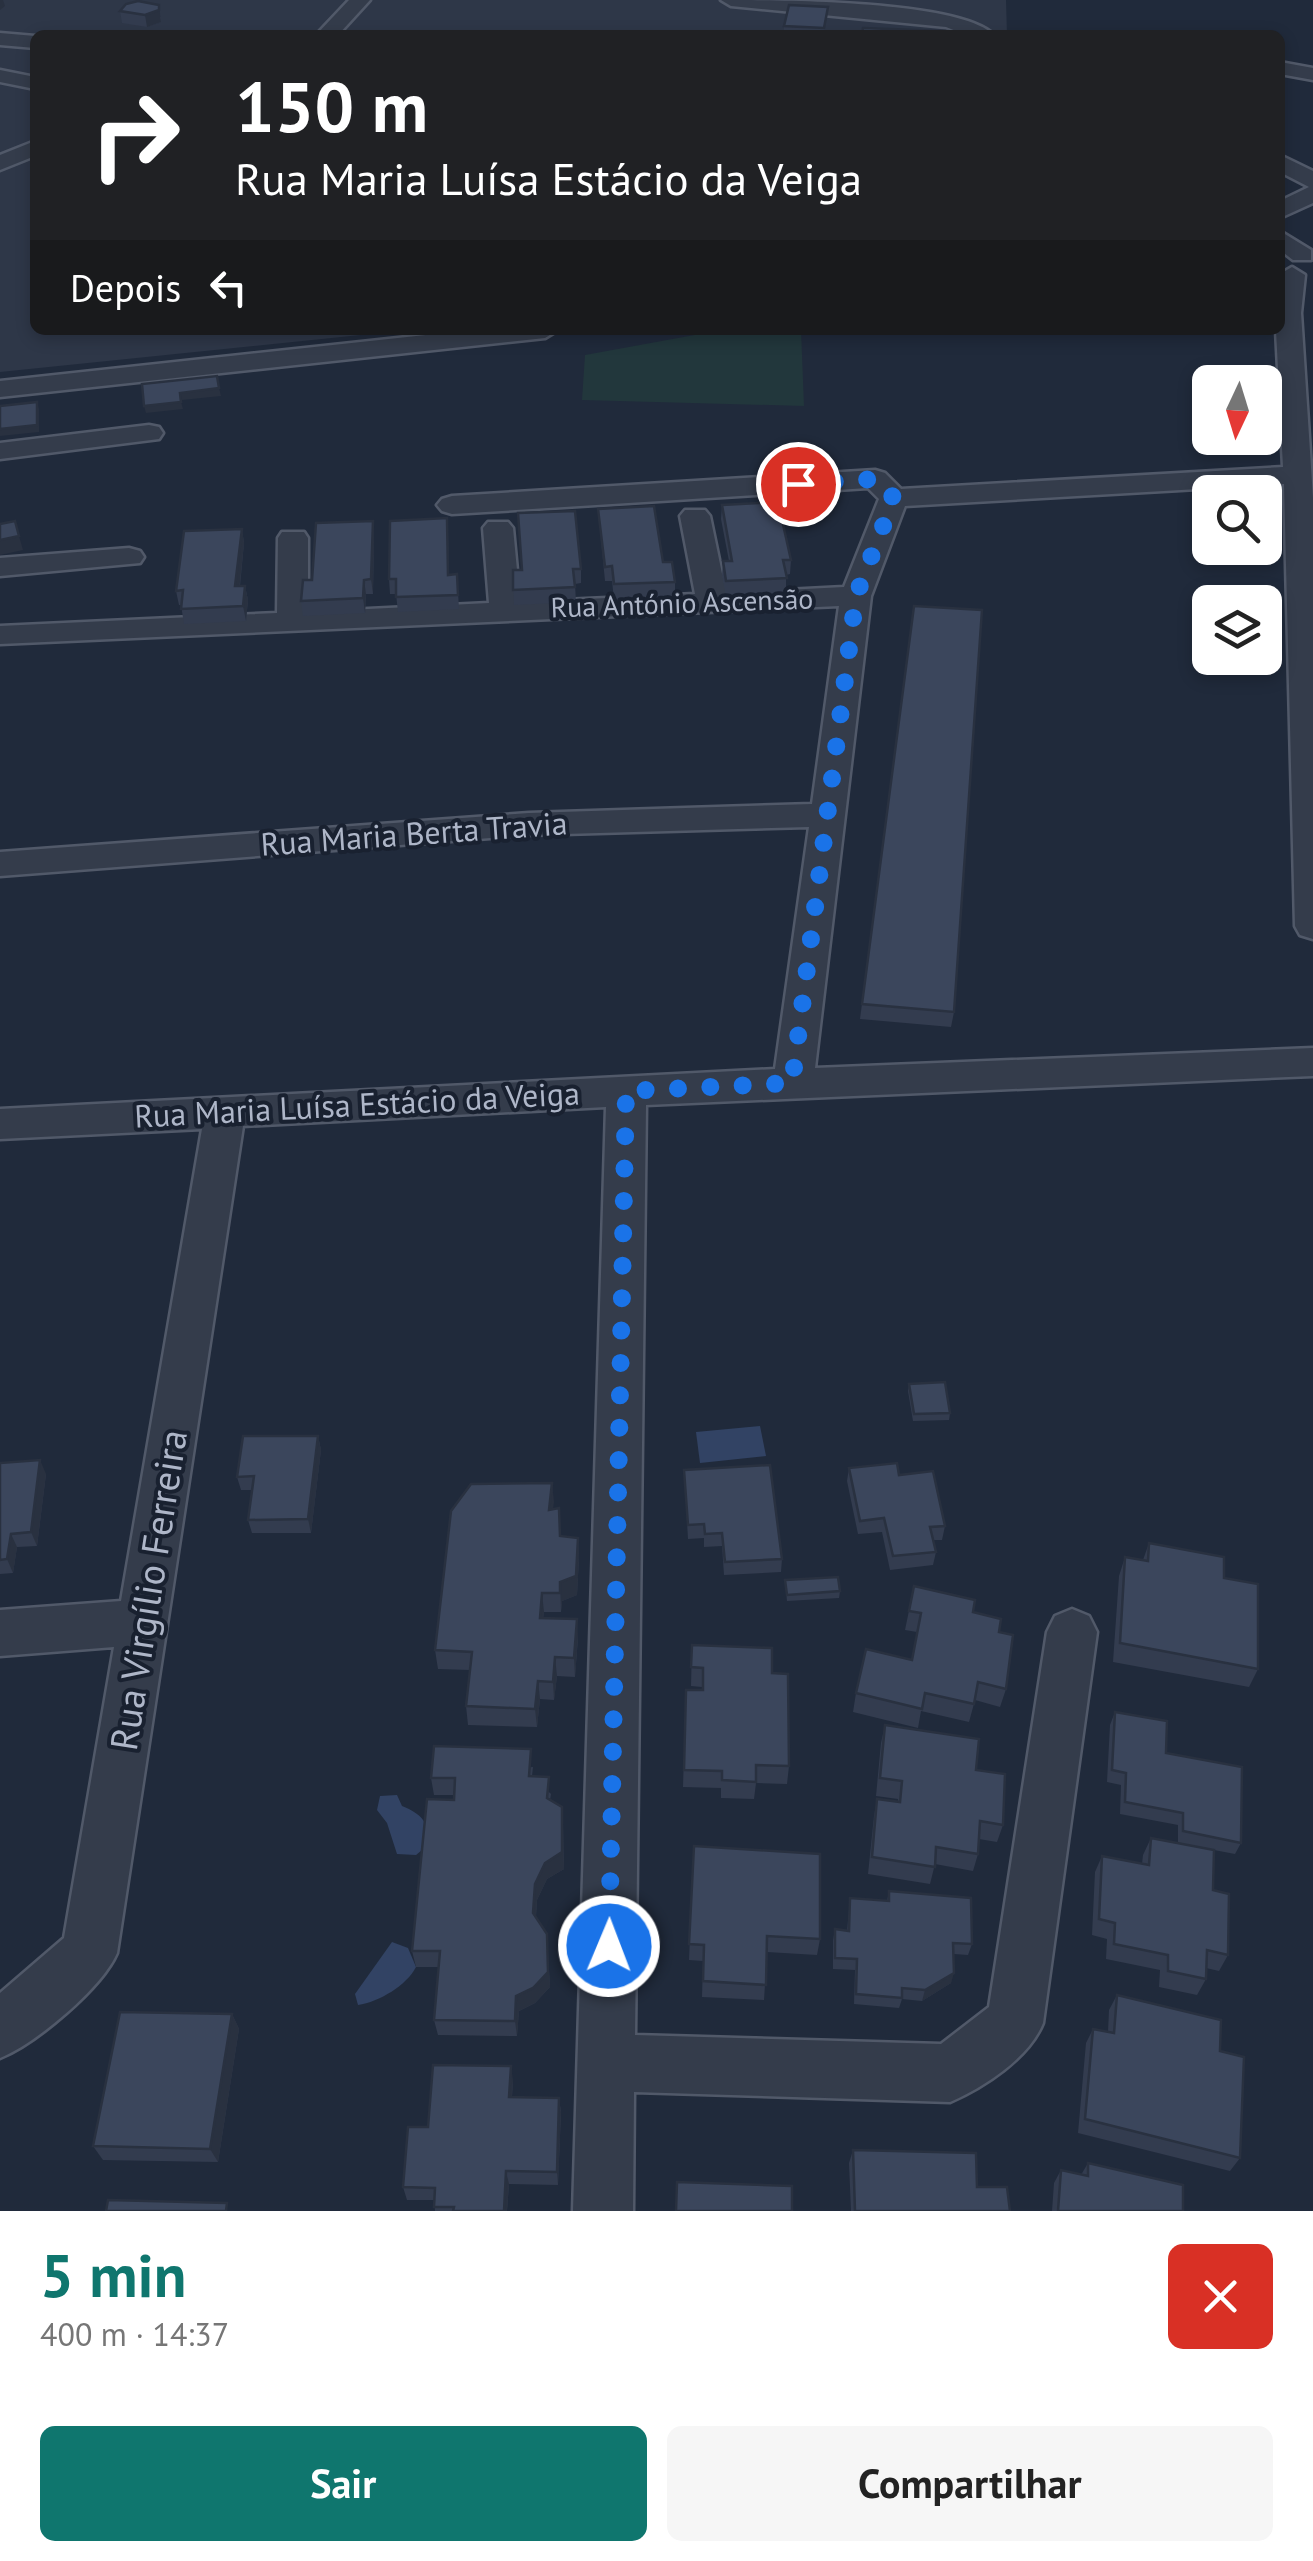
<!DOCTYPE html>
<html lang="pt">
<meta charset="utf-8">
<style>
body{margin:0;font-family:"PT Sans",sans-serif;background:#f6f6f6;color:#222;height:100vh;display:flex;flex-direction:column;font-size:38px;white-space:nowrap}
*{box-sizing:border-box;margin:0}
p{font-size:32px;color:#767676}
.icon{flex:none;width:55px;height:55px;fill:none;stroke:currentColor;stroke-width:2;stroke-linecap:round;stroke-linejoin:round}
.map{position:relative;height:2211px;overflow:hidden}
.details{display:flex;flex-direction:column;background:#fff;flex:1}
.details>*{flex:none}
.guide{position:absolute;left:30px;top:30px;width:1255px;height:305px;border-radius:15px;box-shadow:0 5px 15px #0003;background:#202124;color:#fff;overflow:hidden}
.needle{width:65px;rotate:184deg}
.fabs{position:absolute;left:1192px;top:365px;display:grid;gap:20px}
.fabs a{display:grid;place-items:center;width:90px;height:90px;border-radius:15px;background:#fff;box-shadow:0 5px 15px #0003;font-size:50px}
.pin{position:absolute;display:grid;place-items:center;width:85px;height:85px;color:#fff;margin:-42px;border:5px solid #fff;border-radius:50%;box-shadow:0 2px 10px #0007}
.me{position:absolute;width:110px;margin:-55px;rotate:1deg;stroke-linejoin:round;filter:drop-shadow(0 0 8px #0008)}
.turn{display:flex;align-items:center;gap:35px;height:210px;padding:0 40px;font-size:45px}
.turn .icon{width:130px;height:130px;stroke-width:2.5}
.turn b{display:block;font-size:70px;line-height:85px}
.then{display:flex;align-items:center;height:95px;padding:0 40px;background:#0003;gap:20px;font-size:38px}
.round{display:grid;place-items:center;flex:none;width:105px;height:105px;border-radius:15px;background:#f6f6f6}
.summary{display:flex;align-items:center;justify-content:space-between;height:170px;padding:0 40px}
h1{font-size:60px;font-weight:800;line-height:75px;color:#0f766e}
.button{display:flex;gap:20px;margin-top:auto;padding:20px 40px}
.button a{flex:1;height:115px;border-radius:15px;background:#0f766e;color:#fff;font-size:40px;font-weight:800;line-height:115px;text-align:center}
.button a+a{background:#f6f6f6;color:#222}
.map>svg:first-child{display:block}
.airport{fill:#2e3748}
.green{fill:#22373c}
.water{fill:#324364}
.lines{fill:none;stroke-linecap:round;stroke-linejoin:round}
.minor-casing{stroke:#515969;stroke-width:5}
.minor{fill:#343c4b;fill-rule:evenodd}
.wall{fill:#333c4f}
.shaded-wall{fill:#293140}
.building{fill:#3b465c;stroke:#293140;stroke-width:2.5}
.route{stroke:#1a73e8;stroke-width:18;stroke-dasharray:0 32.4}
.labels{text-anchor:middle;stroke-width:8;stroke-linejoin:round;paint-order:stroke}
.far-street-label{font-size:28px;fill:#aeb6c8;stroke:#192130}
.street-label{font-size:32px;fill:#aeb6c8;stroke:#192130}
.near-street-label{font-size:38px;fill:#aeb6c8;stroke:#192130}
</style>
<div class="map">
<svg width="1313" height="2211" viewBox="0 0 1313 2211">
<rect width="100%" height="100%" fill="#202a3b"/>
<path class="airport" d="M0,0H1006L1007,35H35V330H409L0,372Z"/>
<path class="green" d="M722,330H801L804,406L582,400L585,355Z"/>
<g class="water">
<path d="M760,1426L766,1456L700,1463L696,1432Z"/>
<path d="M397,1795L402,1806C422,1814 430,1823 428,1845L416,1855L397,1854L387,1823L377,1810L380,1796Z"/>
<path d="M392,1942L408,1948L416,1967C407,1985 379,2002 358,2005L355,1994Z"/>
</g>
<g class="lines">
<defs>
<g id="minor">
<path d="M349,0H370L338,35H316Z"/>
<path d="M721,0C774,0 960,0 994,35H966L946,27L731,6Z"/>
<path d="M0,33L35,36V48L0,45Z"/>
<path d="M1280,62L1313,68V80L1280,74Z"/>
<path d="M0,70L35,77V89L0,82Z"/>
<path d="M35,141V156L0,170V155Z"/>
<path d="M1280,155L1313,171V203L1280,218V201L1309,187L1280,172Z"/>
<path d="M1280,231L1311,250V260H1293L1280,250Z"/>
<path d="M1292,267L1305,275L1301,313L1313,498V939L1300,935L1295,926L1284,484L905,506L871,596L815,1068L1313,1048V1076L646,1105L635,2035L941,2044L989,2007L1047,1632L1055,1616L1072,1609L1089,1616L1097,1632L1043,2023C1029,2058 984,2087 950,2102L634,2092L633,2211H573L606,1107L243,1126L117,1953C102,1988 35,2044 0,2058V1993L64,1938L114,1647L0,1656V1610L121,1601L202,1129L0,1139V1109L775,1069L809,827L529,835L0,876V852L529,813L812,804L839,606L0,644V626L277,613L278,538L282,532H304L308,538V612L489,603L483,528L488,522H508L513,528L520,602L695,594L680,516L685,510H705L710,516L726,593L844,587L879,499L868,488L452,514L442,511L437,505L442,499L452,496L875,470L885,473L901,489L1283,467L1276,330H1280V274Z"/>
<path d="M472,330H558L545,338L0,397V381Z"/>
<path d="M149,425L159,427L163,433L159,439L0,459V443Z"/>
<path d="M129,548L140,551L144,557L140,563L0,576V558Z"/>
</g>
</defs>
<use href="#minor" class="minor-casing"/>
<use href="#minor" class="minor"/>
</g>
<g class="wall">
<path d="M828,7L824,35H780H784V26Z"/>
<path d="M120,11L161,17V22L147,27L122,23Z"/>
<path d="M722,505L791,560L790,574L786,575V593L726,596L722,576L723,561H729L721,519Z"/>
<path d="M598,509L663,562L675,582V596L614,599L612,581H605Z"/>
<path d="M373,521L374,535L373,594H366L365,613L303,616L301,601L312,580Z"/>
<path d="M242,529L244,543L240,586H245L248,600L246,621L184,624L181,605H179L176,591Z"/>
<path d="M448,532L449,575L457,574L459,609L398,612L396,594H390L389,579Z"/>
<path d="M581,569V583L575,584L576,602L514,605L513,570Z"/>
<path d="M914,606L954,1012L951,1027L860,1019Z"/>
<path d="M909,1384L950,1413L949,1420L913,1421L908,1391Z"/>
<path d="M318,1436L321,1450L311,1533H252L248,1520L252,1490H241L237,1477Z"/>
<path d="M0,1463L46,1474L37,1546L17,1547L13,1573L0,1574Z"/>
<path d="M849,1468L899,1475L945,1526L942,1540H933L936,1552L933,1565L890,1570L882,1532L858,1534L847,1481Z"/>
<path d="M684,1470L782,1559L781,1572L724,1575L722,1546L704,1547V1538L688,1539Z"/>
<path d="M552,1483L553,1510L561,1536L578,1538L579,1558L577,1595L562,1601L561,1612H544L543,1618L578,1638L575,1677L557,1676L554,1700L540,1699L537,1727L468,1725L466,1706L470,1670L438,1669L435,1650Z"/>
<path d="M1149,1543L1224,1578L1258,1669L1249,1687L1113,1662L1119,1576L1125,1557L1143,1560Z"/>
<path d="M785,1580L840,1591L839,1598L787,1601Z"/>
<path d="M914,1586L973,1612L999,1632L1006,1689L1000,1707L975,1700L969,1722L921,1711L918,1728L853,1712L856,1693L912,1660L917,1632L905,1630Z"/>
<path d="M692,1645L772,1673L789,1766L787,1784L756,1783L754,1799L721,1798V1788L683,1787L686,1690H702V1687L691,1686Z"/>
<path d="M1115,1712L1166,1753L1241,1843L1235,1854L1214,1850L1213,1890L1228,1955L1219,1971L1206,1968V1979L1197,1995L1159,1987L1160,1970L1106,1959L1107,1939L1092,1935L1095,1872L1102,1856L1142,1864L1143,1855L1151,1838L1178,1843V1825L1120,1814L1121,1785L1107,1782L1110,1725Z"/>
<path d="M885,1725L976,1770L1003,1825L997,1842L979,1839L978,1854L973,1871L935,1864L930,1884L868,1874L874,1816L877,1799L898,1802V1799L876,1796L881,1743Z"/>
<path d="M533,1767L532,1776L551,1794L550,1800L563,1824L564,1869L547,1879L537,1900L536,1917L547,1934L550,1987L535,2003L519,2011L517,2036L438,2035L434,2020L439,1967H416L412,1951L454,1800V1795H434L431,1778Z"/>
<path d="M694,1846L820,1939L817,1955L767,1952L764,2000L702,1997L703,1961L689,1960Z"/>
<path d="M889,1891L972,1944L968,1955L954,1954L951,1983L922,2001L902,1999L899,2008L854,2004L855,1970L833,1969V1940L835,1929L847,1931L850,1898L887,1901Z"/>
<path d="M1117,1995L1220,2051L1240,2158L1230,2171L1078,2133L1086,2043L1093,2029L1108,2032L1109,2010Z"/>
<path d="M232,2014L239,2029L218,2162L103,2160L93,2146Z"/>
<path d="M513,2081L512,2097L559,2098L561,2112L558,2185L509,2184L507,2211H435L434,2200H407L403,2187L428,2127Z"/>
<path d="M853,2150L977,2187L1010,2211H851L849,2163Z"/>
<path d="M1088,2163L1183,2211H1052L1054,2183L1061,2170L1081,2175Z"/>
</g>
<g class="shaded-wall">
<path d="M0,0H3L5,6L0,10Z"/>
<path d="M159,5L161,22L147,27L145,15Z"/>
<path d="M219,388L221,396L182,400L180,393Z"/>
<path d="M37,402L39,409V432L0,436V429Z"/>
<path d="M181,402L183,409L146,413L144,406Z"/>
<path d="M373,521L374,535L373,594L371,579Z"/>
<path d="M242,529L244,543L238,601L235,586Z"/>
<path d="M19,536L23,550L0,555V540Z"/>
<path d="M364,580L366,594L365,613L363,598Z"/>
<path d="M245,586L248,600L246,621L243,606Z"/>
<path d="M318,1436L321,1450L311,1533L308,1519Z"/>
<path d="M40,1460L46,1474L37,1546L31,1532Z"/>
<path d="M552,1483L554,1502L550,1530L549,1510Z"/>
<path d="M11,1534L17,1547L13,1573L7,1559Z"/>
<path d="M578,1538L579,1558L577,1595L562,1601L561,1612L560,1582Z"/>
<path d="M542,1593L544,1612L541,1637L540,1618Z"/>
<path d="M577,1619L578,1638L575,1677L574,1658Z"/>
<path d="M555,1657L557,1676L554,1700L553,1682Z"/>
<path d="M538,1681L540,1699L537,1727L535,1709Z"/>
<path d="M562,1807L564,1869L547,1879L537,1900L535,1929L533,1913L535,1884Z"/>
<path d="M547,1934L550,1987L535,2003L519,2011L517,2036L515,2021L516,1996Z"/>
<path d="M954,1973L951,1983L922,2001L925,1990Z"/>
<path d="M232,2014L239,2029L218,2162L210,2149Z"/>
<path d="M511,2066L513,2081L511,2111L509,2097Z"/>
<path d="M559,2098L561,2112L558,2185L557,2172Z"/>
<path d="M506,2171L509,2184L507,2211H504Z"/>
</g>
<g class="building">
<path d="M138,1L159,5V10L145,15L120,11L126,4Z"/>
<path d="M789,5L828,7L824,28L784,26Z"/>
<path d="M863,28L969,32V35H862Z"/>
<path d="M217,376L219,388L180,393L181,402L144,406L142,384Z"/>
<path d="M37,402V425L0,429V406Z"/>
<path d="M778,502L791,560H783L787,578L726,581L723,561H732L722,505Z"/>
<path d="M654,506L663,562H672L675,582L614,584L612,566L605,567L598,509Z"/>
<path d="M575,511L581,569H573L575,587L513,590V570H522L518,513Z"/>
<path d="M447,518L448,575L457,574L458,595L396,597V579H389L390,521Z"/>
<path d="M15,521L19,536L0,540V524Z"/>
<path d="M373,521L371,579L364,580L363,598L301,601L303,580H312L316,523Z"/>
<path d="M242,529L235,586H245L243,606L181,609L183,590L176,591L184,531Z"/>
<path d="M914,606L982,610L954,1012L862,1004Z"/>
<path d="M945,1382L950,1413L914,1414L909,1384Z"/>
<path d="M243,1436H318L308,1519L248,1520L254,1476L237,1477Z"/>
<path d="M40,1460L31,1532L11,1534L7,1559L0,1560V1463Z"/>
<path d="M897,1463L899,1475L933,1471L945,1526L930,1527L936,1552L893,1556L884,1518L860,1521L849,1468Z"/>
<path d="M770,1465L782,1559L725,1562L722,1533L705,1534L704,1524L688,1525L684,1470Z"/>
<path d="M552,1483L549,1510L559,1508L560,1536L578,1538L576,1576L560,1582V1593H542L540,1618L577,1619L574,1658L555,1657L553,1682L538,1681L535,1709L466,1706L472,1652L435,1650L451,1511L471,1484Z"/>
<path d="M1149,1543L1224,1557V1578L1258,1584V1669L1120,1643L1125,1557L1148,1561Z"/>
<path d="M838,1577L840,1591L787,1595L785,1580Z"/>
<path d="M914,1586L975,1600L973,1612L1001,1619L999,1632L1013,1635L1006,1689L978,1682L974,1704L925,1693L922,1709L856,1693L866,1649L912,1660L921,1613L909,1611Z"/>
<path d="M692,1645L772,1648V1673L788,1674L789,1766L756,1765V1782L722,1780V1771L684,1770L686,1690H703V1668L691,1667Z"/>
<path d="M1115,1712L1167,1721L1166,1753L1242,1767L1241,1843L1183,1831V1813L1125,1802L1126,1773L1112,1770Z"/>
<path d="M885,1725L979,1739L976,1770L1005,1774L1003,1825L980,1821L978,1854L936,1847L935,1867L872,1857L877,1799L900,1802L902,1781L880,1778Z"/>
<path d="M434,1746L531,1749L529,1776L549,1777L547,1798L562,1807V1852L545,1863L535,1884L533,1913L547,1934L548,1972L533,1988L516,1996L515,2021L434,2020L440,1951H412L427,1799L454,1800L455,1778H431Z"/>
<path d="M1151,1838L1214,1850L1213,1890L1229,1894L1228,1955L1207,1950L1206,1979L1168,1971V1955L1114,1944L1115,1923L1099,1919L1102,1856L1149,1865Z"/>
<path d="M694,1846L820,1854V1939L767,1936L766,1985L703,1981L704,1945L689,1944Z"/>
<path d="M889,1891L971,1898L972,1944L953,1943L954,1973L925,1990L902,1988V1998L856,1994L857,1959L835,1958V1929L849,1931L850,1898L889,1901Z"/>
<path d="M1117,1995L1221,2020L1220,2051L1244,2057L1240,2158L1085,2119L1093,2029L1114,2033Z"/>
<path d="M120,2012L232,2014L210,2149L93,2146Z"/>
<path d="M433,2065L511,2066L509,2097L559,2098L557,2172L506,2171L504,2211H453L454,2207H434L435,2188L403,2187L408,2127H428Z"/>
<path d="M853,2150L976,2153L977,2187H1007L1010,2211H855Z"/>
<path d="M1088,2163L1183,2185V2211H1058L1061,2170L1088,2176Z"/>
<path d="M677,2182L792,2186V2211H676Z"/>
<path d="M108,2200L227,2203L226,2211H106Z"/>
</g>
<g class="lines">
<path class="route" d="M609,1946L626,1091L792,1083L856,596L894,498L875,479L798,484"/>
</g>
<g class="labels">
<g class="far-street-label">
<text transform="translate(682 603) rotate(-2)" y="10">Rua António Ascensão</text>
</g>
<g class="street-label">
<text transform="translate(414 834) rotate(-4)" y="11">Rua Maria Berta Travia</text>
<text transform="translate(357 1105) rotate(-3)" y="11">Rua Maria Luísa Estácio da Veiga</text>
</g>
<g class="near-street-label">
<text transform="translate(149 1590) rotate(-81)" y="13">Rua Virgílio Ferreira</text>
</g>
</g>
</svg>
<div class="fabs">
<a><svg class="needle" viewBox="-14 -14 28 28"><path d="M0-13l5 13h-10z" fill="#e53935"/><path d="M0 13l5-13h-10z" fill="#767676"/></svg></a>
<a><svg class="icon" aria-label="search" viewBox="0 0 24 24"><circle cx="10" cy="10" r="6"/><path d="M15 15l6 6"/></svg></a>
<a><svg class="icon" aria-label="layers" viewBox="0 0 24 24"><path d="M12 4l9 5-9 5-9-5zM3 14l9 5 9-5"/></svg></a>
</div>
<div class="pin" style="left:798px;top:484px;background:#d93025"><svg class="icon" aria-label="arrive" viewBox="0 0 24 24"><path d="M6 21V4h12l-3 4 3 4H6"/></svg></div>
<svg class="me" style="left:609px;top:1946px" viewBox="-20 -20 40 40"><circle r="17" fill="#1a73e8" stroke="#fff" stroke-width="3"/><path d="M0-11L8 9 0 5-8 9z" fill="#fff"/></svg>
<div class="guide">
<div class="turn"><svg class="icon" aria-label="right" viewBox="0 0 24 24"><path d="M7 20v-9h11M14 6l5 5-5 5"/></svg><div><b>150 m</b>Rua Maria Luísa Estácio da Veiga</div></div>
<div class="then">Depois<svg class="icon" aria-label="left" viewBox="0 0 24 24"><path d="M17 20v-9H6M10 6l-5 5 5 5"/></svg></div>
</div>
</div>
<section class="details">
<div class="summary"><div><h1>5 min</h1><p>400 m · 14:37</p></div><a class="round" style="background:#d93025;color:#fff"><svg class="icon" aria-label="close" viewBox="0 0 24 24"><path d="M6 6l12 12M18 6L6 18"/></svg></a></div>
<div class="button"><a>Sair</a><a>Compartilhar</a></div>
</section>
